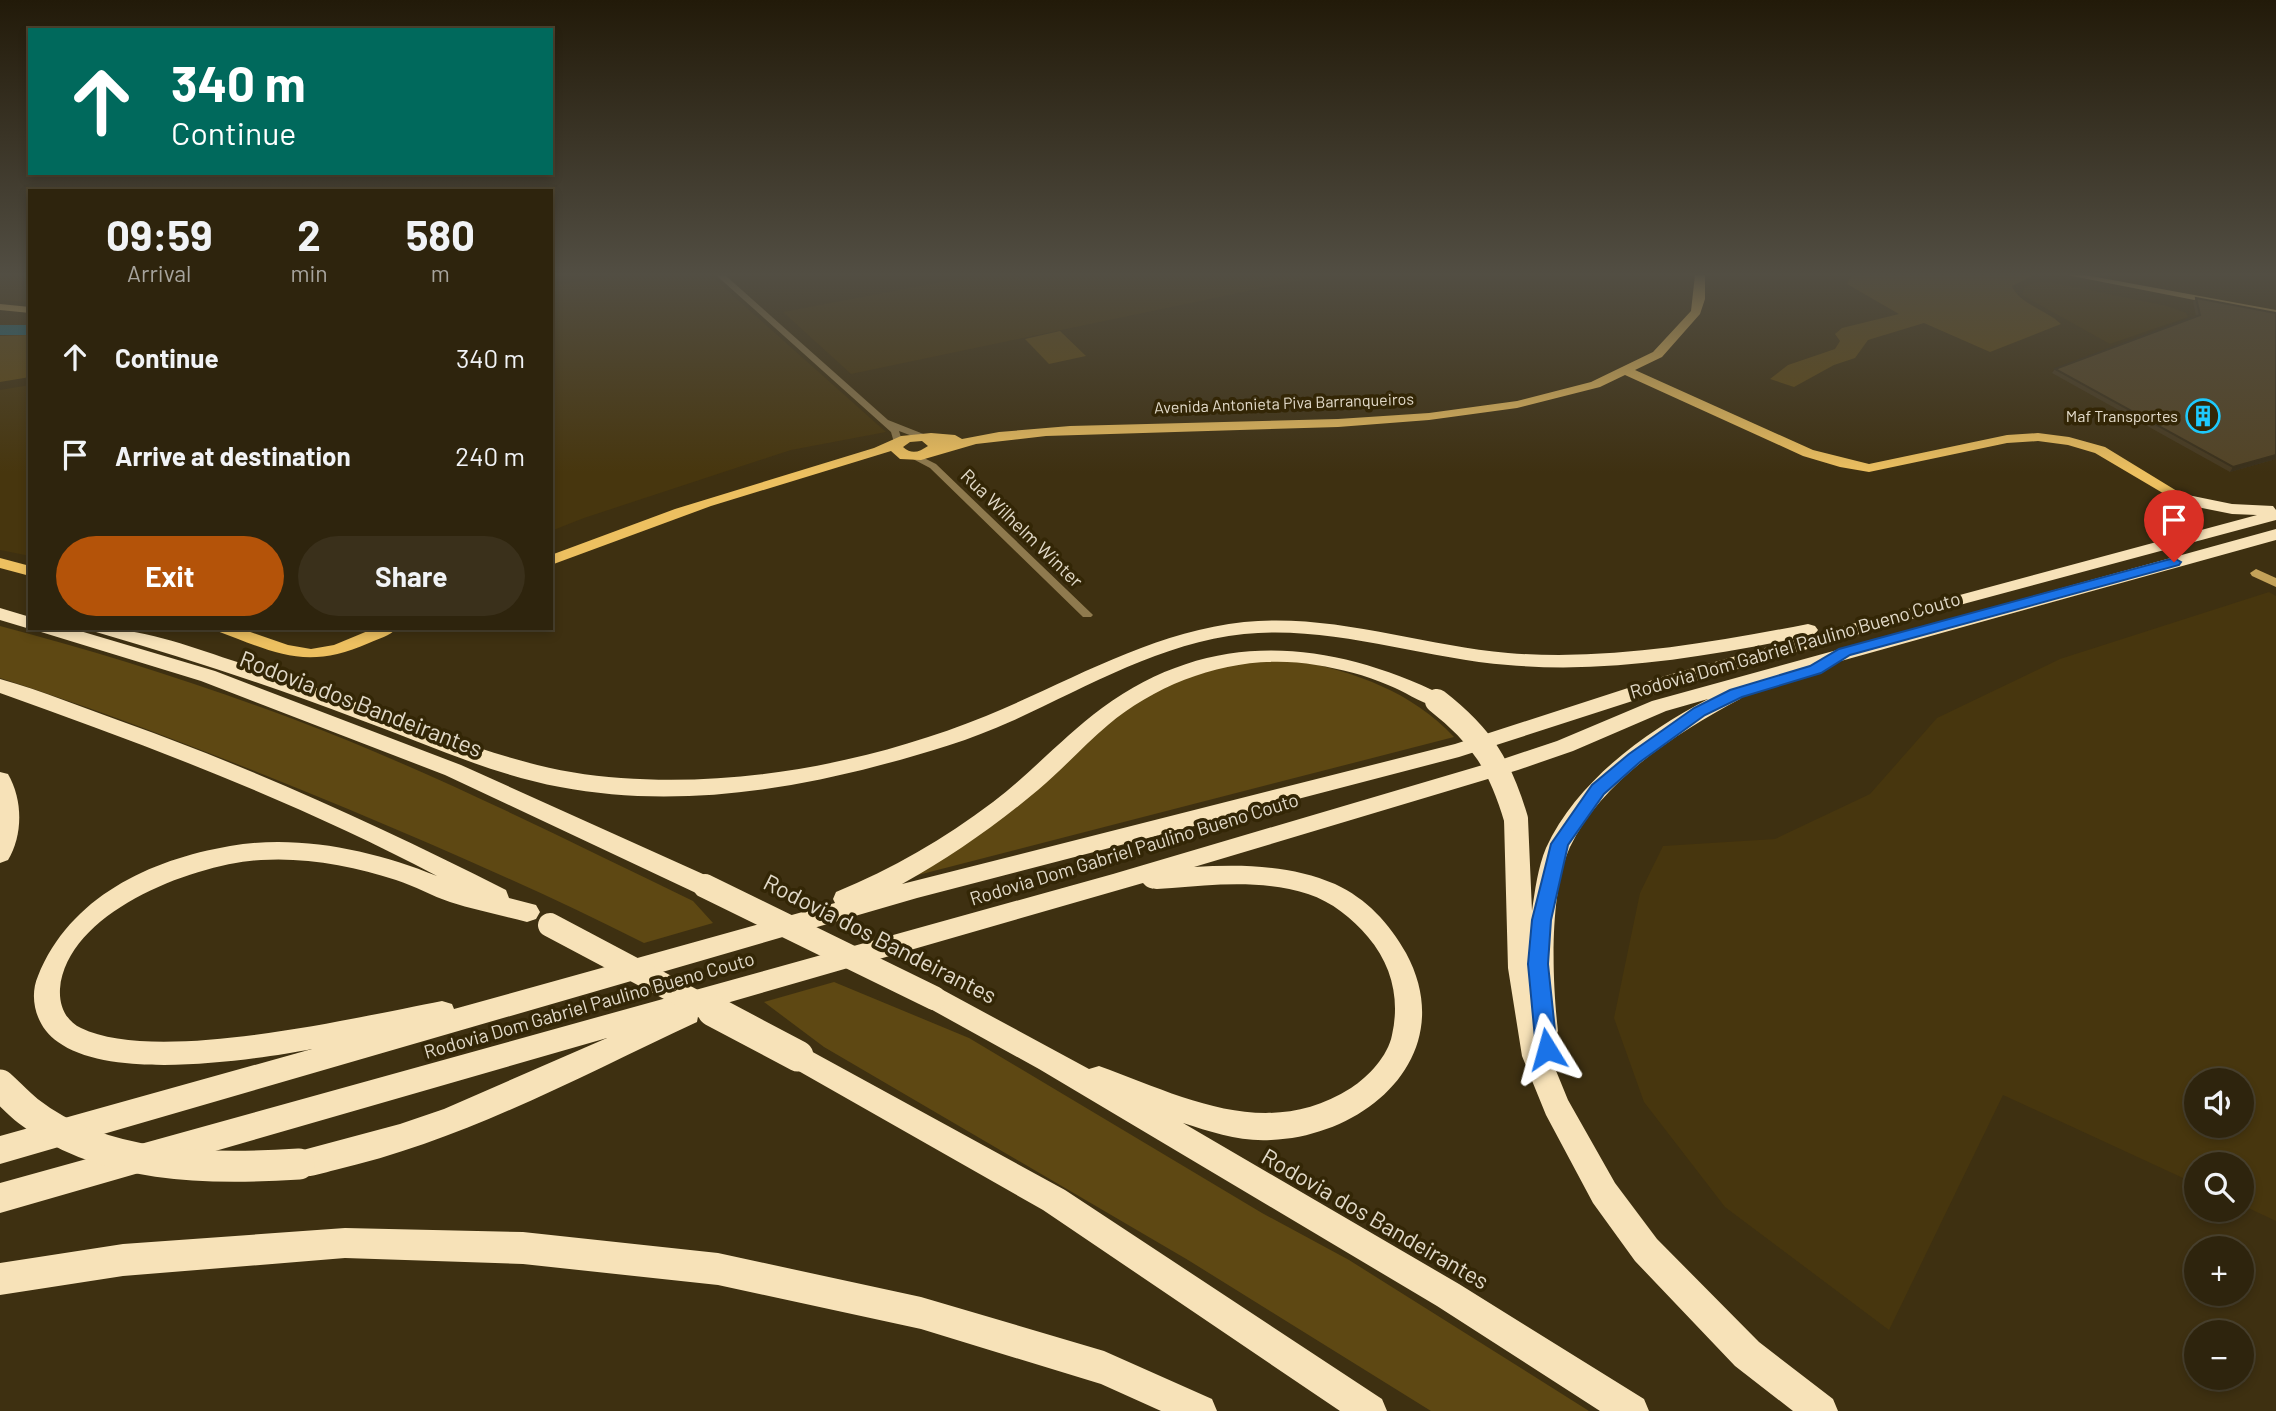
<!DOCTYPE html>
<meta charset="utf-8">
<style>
body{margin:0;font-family:Barlow,sans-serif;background:#3a301b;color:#f1f3f6;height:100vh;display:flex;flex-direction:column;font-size:26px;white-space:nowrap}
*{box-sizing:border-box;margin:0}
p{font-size:23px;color:#a7a49d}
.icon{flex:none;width:38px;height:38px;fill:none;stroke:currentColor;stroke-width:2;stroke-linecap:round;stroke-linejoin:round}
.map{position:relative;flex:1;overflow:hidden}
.side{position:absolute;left:28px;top:189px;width:525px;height:441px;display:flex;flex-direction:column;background:#2e240d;border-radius:0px;box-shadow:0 4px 10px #0003,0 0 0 2px #49412e}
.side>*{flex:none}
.top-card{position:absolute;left:28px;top:28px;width:525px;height:147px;border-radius:0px;box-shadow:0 4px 10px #0003,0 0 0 2px #49412e;background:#00695c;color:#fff;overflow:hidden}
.buttons{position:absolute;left:2184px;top:1068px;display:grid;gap:14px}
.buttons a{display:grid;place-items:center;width:70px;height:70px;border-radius:50%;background:#2e240d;box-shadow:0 4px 10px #0003,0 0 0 2px #49412e;font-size:35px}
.pin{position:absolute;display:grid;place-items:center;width:60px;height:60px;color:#fff;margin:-72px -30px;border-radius:50% 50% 50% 0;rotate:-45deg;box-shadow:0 0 7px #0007}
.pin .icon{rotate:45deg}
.me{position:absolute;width:77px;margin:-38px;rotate:352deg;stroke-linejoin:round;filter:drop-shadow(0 0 5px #0008)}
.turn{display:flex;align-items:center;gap:24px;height:147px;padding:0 28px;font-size:32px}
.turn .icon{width:91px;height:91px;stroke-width:2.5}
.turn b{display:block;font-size:49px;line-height:60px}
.eta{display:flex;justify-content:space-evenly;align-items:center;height:119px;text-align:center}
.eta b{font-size:42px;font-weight:700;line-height:49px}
.button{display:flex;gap:14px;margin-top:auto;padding:14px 28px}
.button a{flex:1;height:80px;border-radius:42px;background:#b45309;color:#fff;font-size:28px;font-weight:700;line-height:80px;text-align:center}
.button a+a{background:#3a301b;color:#f1f3f6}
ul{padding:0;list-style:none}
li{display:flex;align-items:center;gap:21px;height:98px;padding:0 28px}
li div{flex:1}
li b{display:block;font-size:26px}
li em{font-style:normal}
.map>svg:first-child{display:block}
.built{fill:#47360e;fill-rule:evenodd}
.green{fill:#5e4813}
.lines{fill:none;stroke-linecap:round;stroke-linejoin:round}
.river{fill:#166c87;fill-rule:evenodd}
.street{fill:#8f7a4e;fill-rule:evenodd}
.secondary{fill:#c4a259;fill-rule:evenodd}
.primary{fill:#edc060;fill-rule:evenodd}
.highway{fill:#f7e2b8;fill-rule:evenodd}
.highway-bridge-far2{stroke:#f7e2b8;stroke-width:18}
.highway-bridge-far1{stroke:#f7e2b8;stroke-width:24}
.highway-bridge{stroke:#f7e2b8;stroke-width:31}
.wall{fill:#473a21}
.shaded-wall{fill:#3a301b}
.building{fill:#534426;stroke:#3a301b;stroke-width:2}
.route{fill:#1a73e8;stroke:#114b97;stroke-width:2}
.labels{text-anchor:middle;stroke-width:7;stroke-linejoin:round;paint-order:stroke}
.far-street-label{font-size:16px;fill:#e2dac9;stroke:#332606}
.far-poi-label{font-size:16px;fill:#e2dac9;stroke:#332606;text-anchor:end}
.street-label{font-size:19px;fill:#e2dac9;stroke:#332606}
.near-street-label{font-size:23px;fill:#e2dac9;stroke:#332606}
</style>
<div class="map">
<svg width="2276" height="1411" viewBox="0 0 2276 1411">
<rect width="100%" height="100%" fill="#3e3011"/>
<g class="built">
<path d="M0,275H30V302L0,300Z"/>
<path d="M615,275H710L886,432L791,450L584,518L551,531V286Z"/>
<path d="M978,275H1325L851,374L783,312Z"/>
<path d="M2037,282L2055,283L2167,306L2186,313L2188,317L2110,344L2022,295L2025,287Z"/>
<path d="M30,385V556L0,550V390Z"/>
<path d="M2269,592L2276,596V1221L2242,1205V1164H2196V1184L2003,1095L1889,1330L1725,1207L1644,1102L1614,1018L1640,893L1663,846L1775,839L1870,794L1937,718L2060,659ZM2196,1080H2242V1125H2196Z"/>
</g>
<g class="green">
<path d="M1852,275H2034L2012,286C2019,304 2047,310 2061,324L1990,352L1924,323L1868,340L1855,358L1834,365L1794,387L1770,379L1788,365L1835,349L1840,341L1835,334L1842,328L1899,314L1847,284Z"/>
<path d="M1060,331L1086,356L1049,364L1025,339Z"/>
<path d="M30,335V377L0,382V336Z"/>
<path d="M0,626C99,652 197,683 293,719C430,771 561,837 693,901L713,923L644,943C547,894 448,851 348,809C234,762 118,716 0,678Z"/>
<path d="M1297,660C1356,673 1411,691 1454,737L883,884L1118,710L1214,664Z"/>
<path d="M834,982L969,1038L1262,1213L1349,1260L1589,1411H1431L1188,1260L824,1047L764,1002Z"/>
</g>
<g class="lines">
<rect class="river" x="0" y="325" width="30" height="10"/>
<g class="street">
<path d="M716,275H725L888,420L926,435V439H920L899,431L903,444L898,447L895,446L891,432Z"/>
<path d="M916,454L936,464L1091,613L1093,615L1091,617H1083L930,468L913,459L911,457Z"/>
</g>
<g class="secondary">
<path d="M2067,275H2085L2276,310V316Z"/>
<path d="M0,304L30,307V313L0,310Z"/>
<path d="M2256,569L2276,578V587L2252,576L2250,573Z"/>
</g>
<g class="primary">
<path d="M1695,275H1705V299L1700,314L1662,357L1635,370L1813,450L1869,464L2007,435L2038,433L2069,437L2105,447L2190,499L2188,502H2178L2095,453L2068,445L2038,441L2007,443L1869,472L1840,467L1803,456L1625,375L1600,387L1517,408L1429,420L1338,427L1046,436L976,444L921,460L900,459L891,451L711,506L551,565V555L675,509L874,448L901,436L931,433L955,435L962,439L999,432L1070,426L1338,419L1429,413L1517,401L1591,382L1653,352L1691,311ZM922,441L928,446C919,452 912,455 903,447L910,442Z"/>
<path d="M0,558L30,566V576L0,568Z"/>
<path d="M215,628H239L288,645L311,649L334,645L375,628H397C390,636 378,639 369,643C306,671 276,653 217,631Z"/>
</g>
<g class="highway">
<path d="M2183,494L2232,504L2273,506L2276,510V520L1967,603L1679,686L1459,757L917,898L0,1164V1136L312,1049C249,1061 111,1081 58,1042C37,1028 28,999 38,976C70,897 149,860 230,846C298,834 373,850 437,876C297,802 149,746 0,693V679C43,691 84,708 126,723C257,770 382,827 506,890L509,898L536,905L540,912L536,919L527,922C501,915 475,910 450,902C432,896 415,886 396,880C354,866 305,857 261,860C195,864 67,911 60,989C59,1006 66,1021 81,1028C157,1065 358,1017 442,1001L452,1004L454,1009L835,903L833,899L836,892C892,869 944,839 993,802C1031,773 1063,737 1102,708C1211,628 1327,639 1443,695L1446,700L1443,705L1436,707C1419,702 1404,691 1388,685C1365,675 1341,669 1316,665C1243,652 1164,678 1108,725C1083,746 1062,770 1038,790C995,826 951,857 902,884L1455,744L1665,676L1808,636C1710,656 1609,674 1508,665C1420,658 1333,625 1244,634C1160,643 1087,687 1012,721C968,741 923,754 877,766C775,793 664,807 560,787C490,774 424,743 358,719C272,686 185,658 96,632L93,628C141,628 186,645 231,660C282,676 332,693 382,712C461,742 536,773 621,778C743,787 872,762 986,716C1071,681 1151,632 1244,622C1333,613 1420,645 1508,653C1609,661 1710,643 1808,624L1815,626L1818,630L1815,634L2257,515L2232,514L2177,503L2175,499L2177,495Z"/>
<path d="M2276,529V540L1740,689L1743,694L1740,699C1677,733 1603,779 1570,847C1549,893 1552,980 1558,1031L1554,1039L1547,1042L1550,1056L1568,1100L1615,1183L1657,1239L1759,1342L1833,1399L1838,1411H1793L1735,1366L1635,1261L1593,1203L1546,1115L1522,1056L1508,968L1504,819L1508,813L1516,811L1524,813L1528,819L1532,911C1535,890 1538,867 1546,848C1577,781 1645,732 1708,699L1666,711L1573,751L1518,770L1194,867C1242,864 1291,865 1335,884C1367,899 1389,923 1406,953C1460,1053 1369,1136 1271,1140C1241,1142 1211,1132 1183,1123L1459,1284L1644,1399L1649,1411H1600L1437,1306L1039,1069L925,1006L921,998L925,990L934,987L943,990L1089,1069L1099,1066C1182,1096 1266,1142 1351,1088C1368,1077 1388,1056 1392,1035C1400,1000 1392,965 1368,937C1352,918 1332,902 1308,894C1265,880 1217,884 1172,888C1161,888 1150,892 1143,883L699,1011L697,1022C579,1077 462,1141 335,1170C319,1174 304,1180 288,1174L284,1164L288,1154L400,1124L444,1109L607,1038L0,1213V1183L1113,874L1503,759L1557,741L1652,701Z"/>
<path d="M0,608L30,617V628H32L30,629L0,620Z"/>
<path d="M38,628H70L215,671L461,765L714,879L717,886L714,893L705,895L696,893L445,775L201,681L41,632Z"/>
<path d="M0,772L8,774C23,800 23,835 8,860L0,863Z"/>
<path d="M798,1044L1065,1190L1382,1399L1387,1411H1340L1043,1210L788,1065L784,1056L788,1047Z"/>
<path d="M345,1228L523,1232L718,1253L921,1297L1104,1351L1212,1399L1217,1411H1161L1101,1384L921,1329L718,1285L523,1264L345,1258L123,1276L0,1295V1263L123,1244Z"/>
</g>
<path class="highway-bridge-far2" d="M1436,700L1440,703"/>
<g class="highway-bridge-far1">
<path d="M1437,701C1482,736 1500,765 1516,819"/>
<path d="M705,886L934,998"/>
<path d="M550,925L716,1013"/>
</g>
<g class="highway-bridge">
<path d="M713,1011L798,1056"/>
<path d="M0,1085C9,1093 18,1103 28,1111C102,1169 209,1170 299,1164"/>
</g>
</g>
<path class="wall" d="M2196,298L2276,313V459L2230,472L2052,373L2055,369L2196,316L2193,302Z"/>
<path class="shaded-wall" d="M2276,455V459L2230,472L2233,467Z"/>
<path class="building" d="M2196,298L2276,313V455L2233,467L2055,369L2200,315Z"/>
<linearGradient id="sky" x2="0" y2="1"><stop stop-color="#221a09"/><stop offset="0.58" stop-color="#524e43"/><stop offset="1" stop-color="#524e43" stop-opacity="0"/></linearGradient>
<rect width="2276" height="473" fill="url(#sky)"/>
<path class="route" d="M2174,558L2181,562L2179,565L1850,655L1821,673L1742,697L1705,715L1640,762L1604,794L1568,845L1551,920L1548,964L1557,1049L1554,1056L1547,1058L1539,1056L1536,1049L1528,964L1532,920L1551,844L1592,785L1629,754L1694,708L1730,690L1810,666L1839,649Z"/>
<defs>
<symbol id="building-ring" viewBox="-11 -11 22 22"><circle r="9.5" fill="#332606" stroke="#1ec9fd" stroke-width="1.5"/><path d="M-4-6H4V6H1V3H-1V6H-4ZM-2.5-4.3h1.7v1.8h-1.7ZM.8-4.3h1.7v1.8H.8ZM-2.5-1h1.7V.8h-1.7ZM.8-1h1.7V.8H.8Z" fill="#1ec9fd"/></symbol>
</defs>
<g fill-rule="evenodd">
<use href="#building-ring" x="2184" y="397" width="38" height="38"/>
</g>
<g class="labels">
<g class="far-street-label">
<text transform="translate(1284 403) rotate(-2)" y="6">Avenida Antonieta Piva Barranqueiros</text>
</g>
<g class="far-poi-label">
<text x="2178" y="422">Maf Transportes</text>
</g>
<g class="street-label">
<text transform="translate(1022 528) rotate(44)" y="7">Rua Wilhelm Winter</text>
<text transform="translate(1795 645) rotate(-16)" y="7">Rodovia Dom Gabriel Paulino Bueno Couto</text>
<text transform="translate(1134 849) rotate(-17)" y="7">Rodovia Dom Gabriel Paulino Bueno Couto</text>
<text transform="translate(589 1005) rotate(-16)" y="7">Rodovia Dom Gabriel Paulino Bueno Couto</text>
</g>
<g class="near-street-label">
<text transform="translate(361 704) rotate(21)" y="8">Rodovia dos Bandeirantes</text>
<text transform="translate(880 939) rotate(27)" y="8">Rodovia dos Bandeirantes</text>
<text transform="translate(1375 1219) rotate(30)" y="8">Rodovia dos Bandeirantes</text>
</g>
</g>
</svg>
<div class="buttons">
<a><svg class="icon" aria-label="sound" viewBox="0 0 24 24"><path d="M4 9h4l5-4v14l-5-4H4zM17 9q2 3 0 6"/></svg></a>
<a><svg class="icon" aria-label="search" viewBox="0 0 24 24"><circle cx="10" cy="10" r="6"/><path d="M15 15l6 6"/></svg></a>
<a>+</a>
<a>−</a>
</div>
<div class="pin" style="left:2174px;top:562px;background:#d93025"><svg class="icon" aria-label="arrive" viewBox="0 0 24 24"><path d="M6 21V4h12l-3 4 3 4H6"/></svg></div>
<svg class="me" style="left:1547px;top:1049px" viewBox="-20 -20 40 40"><path d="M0-17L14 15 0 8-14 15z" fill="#1a73e8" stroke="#fff" stroke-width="4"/></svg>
<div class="top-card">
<div class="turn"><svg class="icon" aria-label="ahead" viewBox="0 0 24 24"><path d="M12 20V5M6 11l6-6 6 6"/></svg><div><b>340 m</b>Continue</div></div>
</div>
<section class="side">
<div class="eta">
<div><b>09:59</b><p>Arrival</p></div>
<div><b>2</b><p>min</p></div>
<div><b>580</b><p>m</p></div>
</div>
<ul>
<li><svg class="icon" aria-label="ahead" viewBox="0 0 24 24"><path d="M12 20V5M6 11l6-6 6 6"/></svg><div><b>Continue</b></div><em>340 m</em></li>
<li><svg class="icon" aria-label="arrive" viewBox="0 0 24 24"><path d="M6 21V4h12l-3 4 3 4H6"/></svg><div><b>Arrive at destination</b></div><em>240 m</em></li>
</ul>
<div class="button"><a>Exit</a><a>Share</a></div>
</section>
</div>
